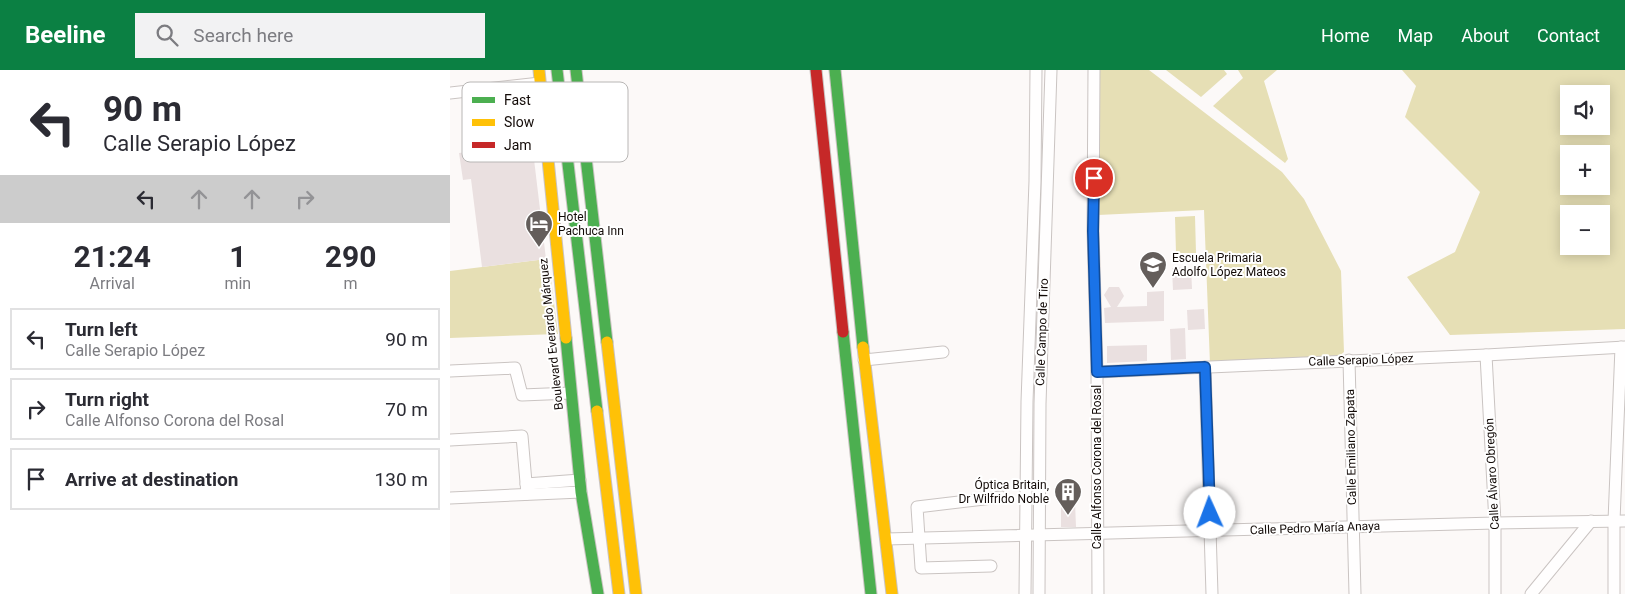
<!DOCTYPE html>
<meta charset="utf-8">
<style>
body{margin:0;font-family:Roboto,sans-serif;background:#f2f2f3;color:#2b2b33;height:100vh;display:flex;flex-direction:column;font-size:19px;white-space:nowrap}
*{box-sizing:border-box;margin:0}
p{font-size:16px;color:#7c7c81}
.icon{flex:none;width:28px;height:28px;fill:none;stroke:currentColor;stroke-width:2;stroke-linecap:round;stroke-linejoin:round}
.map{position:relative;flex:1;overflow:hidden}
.drawer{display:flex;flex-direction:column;background:#fff;width:450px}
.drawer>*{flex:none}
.hud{background:#fff;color:#2b2b33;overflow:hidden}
.fabs{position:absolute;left:1110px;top:15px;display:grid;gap:10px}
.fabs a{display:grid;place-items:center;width:50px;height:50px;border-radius:0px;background:#fff;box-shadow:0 2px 12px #0003;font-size:25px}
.pin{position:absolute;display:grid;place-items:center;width:42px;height:42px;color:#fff;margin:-21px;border:2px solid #fff;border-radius:50%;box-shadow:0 1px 5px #0007}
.me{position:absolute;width:55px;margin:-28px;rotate:358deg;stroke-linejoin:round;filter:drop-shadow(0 0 4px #0008)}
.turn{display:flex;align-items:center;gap:18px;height:105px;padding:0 20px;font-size:22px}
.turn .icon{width:65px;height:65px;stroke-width:2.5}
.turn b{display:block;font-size:35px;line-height:42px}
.lanes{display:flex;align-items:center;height:48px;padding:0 20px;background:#0003;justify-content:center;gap:25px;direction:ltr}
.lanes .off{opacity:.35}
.eta{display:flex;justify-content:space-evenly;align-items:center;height:85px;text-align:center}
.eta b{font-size:30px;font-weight:700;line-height:35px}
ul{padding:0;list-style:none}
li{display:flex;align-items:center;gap:15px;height:62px;margin:0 10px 8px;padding:0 10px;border:2px solid #e1e1e2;border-radius:0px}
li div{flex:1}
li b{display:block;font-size:19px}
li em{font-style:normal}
header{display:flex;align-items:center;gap:30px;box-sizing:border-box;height:70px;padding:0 25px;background:#0b8043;color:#fff}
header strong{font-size:24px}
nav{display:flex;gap:28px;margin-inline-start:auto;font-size:18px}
.search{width:350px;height:45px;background:#f2f2f3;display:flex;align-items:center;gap:12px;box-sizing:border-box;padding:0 18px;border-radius:0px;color:#7c7c81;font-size:19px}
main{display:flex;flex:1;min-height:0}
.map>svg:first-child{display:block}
.green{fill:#e6dfb5;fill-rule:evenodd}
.building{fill:#eae0e0}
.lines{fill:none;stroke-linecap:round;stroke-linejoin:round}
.street-casing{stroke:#cac4c2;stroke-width:13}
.fast-casing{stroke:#cac4c2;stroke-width:13}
.slow-casing{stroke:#cac4c2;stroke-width:13}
.jam-casing{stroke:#cac4c2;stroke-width:13}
.street{stroke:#fffefe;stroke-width:11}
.fast{stroke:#4caf50;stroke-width:11}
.slow{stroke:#ffc107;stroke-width:11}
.jam{stroke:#c62828;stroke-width:11}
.route-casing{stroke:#114b97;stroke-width:12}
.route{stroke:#1a73e8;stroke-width:9}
.labels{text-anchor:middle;stroke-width:4;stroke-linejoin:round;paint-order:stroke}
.poi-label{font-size:12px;fill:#120a07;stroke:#fff;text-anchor:start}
.street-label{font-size:12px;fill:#120a07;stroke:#fff}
.key{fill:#fff;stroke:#b8b6b5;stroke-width:1}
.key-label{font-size:14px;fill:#120a07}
</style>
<header>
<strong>Beeline</strong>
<div class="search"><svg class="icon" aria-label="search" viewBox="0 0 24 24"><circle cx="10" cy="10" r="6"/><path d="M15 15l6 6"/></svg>Search here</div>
<nav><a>Home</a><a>Map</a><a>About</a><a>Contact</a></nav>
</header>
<main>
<section class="drawer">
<div class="hud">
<div class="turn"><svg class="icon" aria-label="left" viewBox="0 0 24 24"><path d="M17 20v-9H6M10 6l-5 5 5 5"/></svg><div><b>90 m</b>Calle Serapio López</div></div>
<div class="lanes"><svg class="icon" aria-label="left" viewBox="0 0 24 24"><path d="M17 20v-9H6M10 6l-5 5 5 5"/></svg><svg class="icon off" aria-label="ahead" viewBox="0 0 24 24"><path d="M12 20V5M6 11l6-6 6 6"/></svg><svg class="icon off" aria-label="ahead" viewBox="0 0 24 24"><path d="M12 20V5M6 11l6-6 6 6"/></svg><svg class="icon off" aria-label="right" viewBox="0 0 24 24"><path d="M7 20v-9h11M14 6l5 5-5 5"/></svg></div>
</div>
<div class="eta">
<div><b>21:24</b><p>Arrival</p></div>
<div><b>1</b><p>min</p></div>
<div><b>290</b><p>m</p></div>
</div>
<ul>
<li><svg class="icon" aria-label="left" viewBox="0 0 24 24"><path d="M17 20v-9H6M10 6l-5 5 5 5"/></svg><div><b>Turn left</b><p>Calle Serapio López</p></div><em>90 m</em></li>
<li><svg class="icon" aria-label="right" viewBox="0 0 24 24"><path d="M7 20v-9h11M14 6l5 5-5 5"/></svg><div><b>Turn right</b><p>Calle Alfonso Corona del Rosal</p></div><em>70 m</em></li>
<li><svg class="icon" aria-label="arrive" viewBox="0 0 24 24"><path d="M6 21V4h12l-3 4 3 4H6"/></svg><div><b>Arrive at destination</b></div><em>130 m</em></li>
</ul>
</section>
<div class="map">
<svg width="1175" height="524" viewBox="0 0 1175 524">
<rect width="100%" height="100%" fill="#fcf9f8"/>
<g class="green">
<path d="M648,0H699L832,102L854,129L891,201L894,282L889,286L760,294L754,140L648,145Z"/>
<path d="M716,0H774L777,4L751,27Z"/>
<path d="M788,0H827L814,11L838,89L835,93L763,36L793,8Z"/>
<path d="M952,0H1175V259L1000,265L957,207L1005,182L1030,122L955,47L966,16ZM1119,24H1151V56H1119ZM1119,84H1151V116H1119ZM1119,144H1151V176H1119Z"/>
<path d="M745,146L746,183H726L725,147Z"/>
<path d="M96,189L100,201L108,264L0,268V201Z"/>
</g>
<g class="building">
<path d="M58,77L59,84L83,81L96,189L32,197L21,109L13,110L9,83Z"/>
<path d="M741,197L742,219L723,220L722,198Z"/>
<path d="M659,217H669L674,226L667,237L697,236V222L714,221V251L655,253L654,238L661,237L654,225Z"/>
<path d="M754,239L755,259L738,260L737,240Z"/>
<path d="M735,258L736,289L721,290L720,259Z"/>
<path d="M697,275V291L657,293V276Z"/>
<path d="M625,432L626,457H611V433Z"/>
</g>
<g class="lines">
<defs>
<g id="street">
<path d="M644,0L643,161L647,302L648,524"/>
<path d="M0,23L90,13"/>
<path d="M1036,285L1045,453V524"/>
<path d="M414,290L493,282"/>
<path d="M899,290L905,524"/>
<path d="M755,297L762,524"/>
<path d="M0,301L65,298L72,325L121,323"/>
<path d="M647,302L1036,285L1175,277"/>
<path d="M0,370L72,366L77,424"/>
<path d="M76,414L130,410"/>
<path d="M0,428L131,422"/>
<path d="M436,469L1045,453L1175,451"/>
<path d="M541,496L471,498L467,437L551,427"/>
<path d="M575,524L577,332L585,111L586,0"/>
<path d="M589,524L590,334L601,0"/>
<path d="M1081,524L1141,451"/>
<path d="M1164,524V451L1171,277"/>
</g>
<g id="fast">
<path d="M107,0L147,341"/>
<path d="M126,0L157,272"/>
<path d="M385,0L413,277"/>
<path d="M393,262L421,524"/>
<path d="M116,268L131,422L148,524"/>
</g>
<g id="slow">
<path d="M89,0L116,268"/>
<path d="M157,272L186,524"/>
<path d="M413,277L442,524"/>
<path d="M147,341L169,524"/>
</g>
<path id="jam" d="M366,0L393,262"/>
</defs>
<use href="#street" class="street-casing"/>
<use href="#fast" class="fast-casing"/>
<use href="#slow" class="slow-casing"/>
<use href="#jam" class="jam-casing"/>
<use href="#street" class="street"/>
<use href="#fast" class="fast"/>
<use href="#slow" class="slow"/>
<use href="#jam" class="jam"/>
</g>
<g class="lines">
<defs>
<path id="route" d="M644,108L643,161L647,302L755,297L760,443"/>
</defs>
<use href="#route" class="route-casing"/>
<use href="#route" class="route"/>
</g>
<defs>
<symbol id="hotel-pin" viewBox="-11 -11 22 30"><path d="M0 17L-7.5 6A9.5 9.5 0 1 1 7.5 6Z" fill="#645e5b" stroke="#fff"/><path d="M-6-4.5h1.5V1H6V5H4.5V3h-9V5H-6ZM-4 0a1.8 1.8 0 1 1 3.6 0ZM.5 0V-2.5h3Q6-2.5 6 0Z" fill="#fff"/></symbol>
<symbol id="school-pin" viewBox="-11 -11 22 30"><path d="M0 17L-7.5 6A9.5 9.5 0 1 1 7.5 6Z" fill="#645e5b" stroke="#fff"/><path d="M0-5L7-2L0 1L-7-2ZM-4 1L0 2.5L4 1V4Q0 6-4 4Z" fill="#fff"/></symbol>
<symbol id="building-pin" viewBox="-11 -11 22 30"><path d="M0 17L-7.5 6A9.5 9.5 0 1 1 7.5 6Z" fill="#645e5b" stroke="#fff"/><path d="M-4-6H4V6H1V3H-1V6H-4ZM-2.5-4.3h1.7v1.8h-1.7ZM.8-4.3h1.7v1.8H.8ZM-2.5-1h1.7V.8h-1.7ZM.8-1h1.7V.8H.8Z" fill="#fff"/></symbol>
</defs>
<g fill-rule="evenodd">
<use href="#hotel-pin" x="73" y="138" width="32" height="43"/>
<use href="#school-pin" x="687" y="179" width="32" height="43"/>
<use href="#building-pin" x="602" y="406" width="32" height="43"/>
</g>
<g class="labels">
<g class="poi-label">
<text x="108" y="151">Hotel<tspan x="108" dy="14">Pachuca Inn</tspan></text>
<text x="722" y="192">Escuela Primaria<tspan x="722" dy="14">Adolfo López Mateos</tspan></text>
<text x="599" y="419" text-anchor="end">Óptica Britain,<tspan x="599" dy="14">Dr Wilfrido Noble</tspan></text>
</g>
<g class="street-label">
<text transform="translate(592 262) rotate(-88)" y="4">Calle Campo de Tiro</text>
<text transform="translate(101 264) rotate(-96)" y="4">Boulevard Everardo Márquez</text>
<text transform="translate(911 290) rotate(-2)" y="4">Calle Serapio López</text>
<text transform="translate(901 377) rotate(-91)" y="4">Calle Emiliano Zapata</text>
<text transform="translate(647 397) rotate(-90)" y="4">Calle Alfonso Corona del Rosal</text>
<text transform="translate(1042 404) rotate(-93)" y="4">Calle Álvaro Obregón</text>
<text transform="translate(865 458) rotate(-2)" y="4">Calle Pedro María Anaya</text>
</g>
</g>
<rect x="12" y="12" width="166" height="80" rx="8" class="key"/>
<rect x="22" y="27" width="23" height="6" fill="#4caf50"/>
<rect x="22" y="49" width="23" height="7" fill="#ffc107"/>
<rect x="22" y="72" width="23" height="6" fill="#c62828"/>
<g class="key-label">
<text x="54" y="35">Fast</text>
<text x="54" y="57">Slow</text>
<text x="54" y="80">Jam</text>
</g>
</svg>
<div class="fabs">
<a><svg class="icon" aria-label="sound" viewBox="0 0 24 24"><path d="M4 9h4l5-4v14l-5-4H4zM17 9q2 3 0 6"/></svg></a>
<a>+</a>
<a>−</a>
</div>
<div class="pin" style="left:644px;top:108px;background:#d93025"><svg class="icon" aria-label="arrive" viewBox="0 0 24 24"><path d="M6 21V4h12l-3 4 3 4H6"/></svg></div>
<svg class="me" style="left:760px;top:443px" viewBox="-20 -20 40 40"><circle r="19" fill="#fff"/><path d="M0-13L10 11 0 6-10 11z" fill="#1a73e8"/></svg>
</div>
</main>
